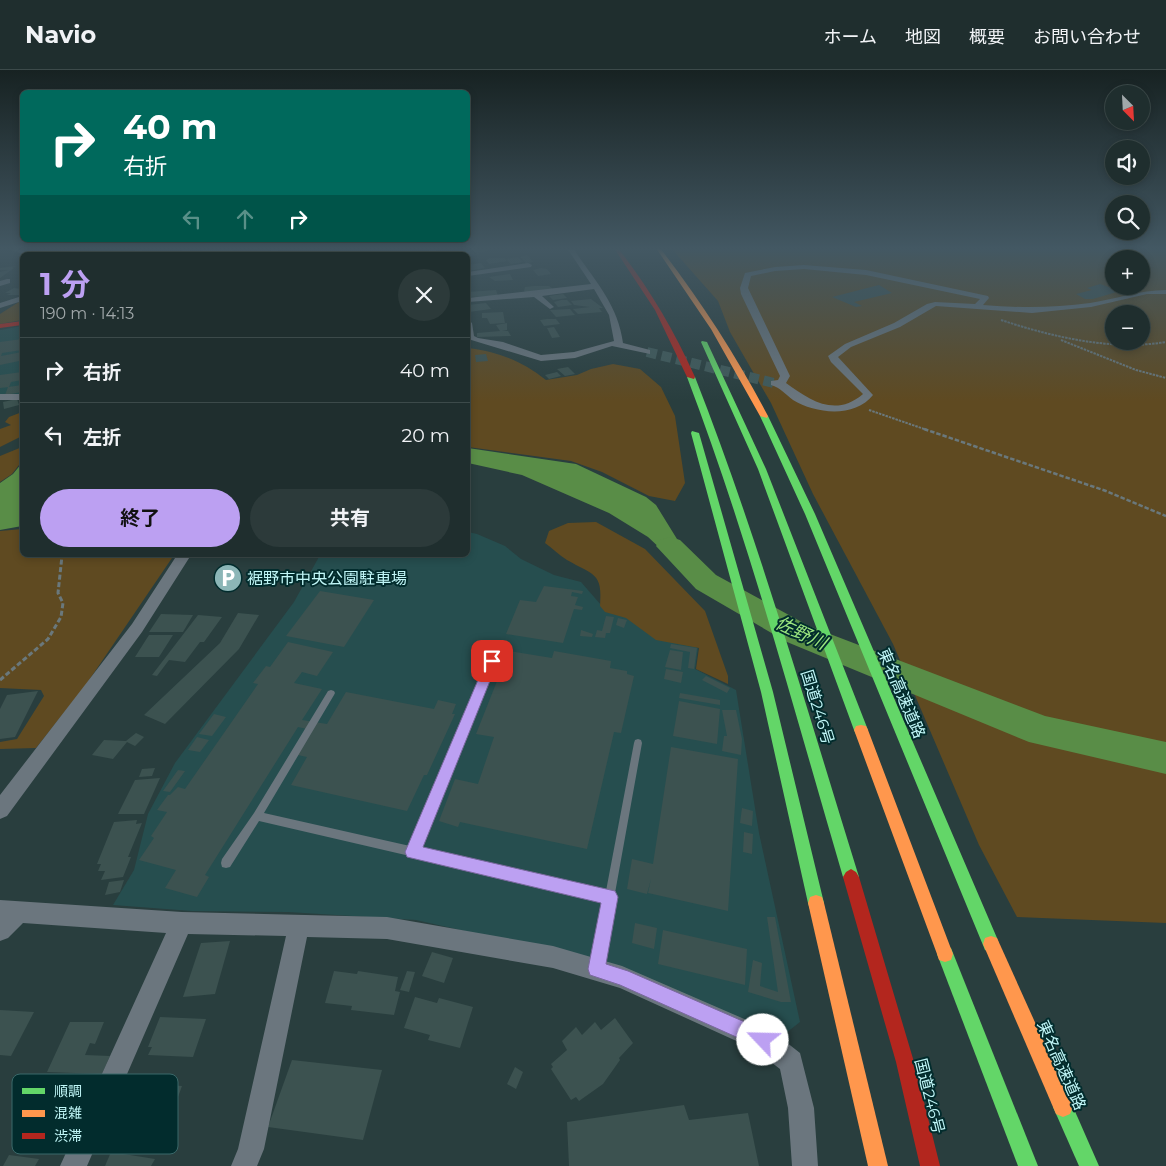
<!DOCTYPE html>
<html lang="ja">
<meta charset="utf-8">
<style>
body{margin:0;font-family:Montserrat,"Noto Sans JP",sans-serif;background:#2c3a3a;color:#f1f3f6;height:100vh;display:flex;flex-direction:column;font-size:19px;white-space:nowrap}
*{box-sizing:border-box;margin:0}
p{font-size:16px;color:#a1a8aa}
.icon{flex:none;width:28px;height:28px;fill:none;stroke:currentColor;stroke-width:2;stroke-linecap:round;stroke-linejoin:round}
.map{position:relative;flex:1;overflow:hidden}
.details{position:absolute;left:20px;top:182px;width:450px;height:305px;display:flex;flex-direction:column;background:#1f2e2e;border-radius:8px;box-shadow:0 2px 8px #0003,0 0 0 1px #3c4a4a}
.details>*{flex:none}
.top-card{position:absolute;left:20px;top:20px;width:450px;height:152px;border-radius:8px;box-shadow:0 2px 8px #0003,0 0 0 1px #3c4a4a;background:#00695c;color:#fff;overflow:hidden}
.needle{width:32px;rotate:156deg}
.fabs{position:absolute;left:1105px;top:15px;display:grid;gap:10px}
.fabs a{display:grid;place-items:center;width:45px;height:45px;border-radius:50%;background:#1f2e2e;box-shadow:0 2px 8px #0003,0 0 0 1px #3c4a4a;font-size:25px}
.pin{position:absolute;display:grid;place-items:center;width:42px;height:42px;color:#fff;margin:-21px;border-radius:10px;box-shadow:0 2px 8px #0006}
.me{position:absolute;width:55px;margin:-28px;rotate:294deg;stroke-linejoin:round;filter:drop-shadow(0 0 4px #0008)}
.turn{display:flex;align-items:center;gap:18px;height:105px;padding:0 20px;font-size:22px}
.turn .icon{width:65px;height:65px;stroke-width:2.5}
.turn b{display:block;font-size:35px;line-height:42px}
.lanes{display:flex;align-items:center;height:48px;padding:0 20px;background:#0003;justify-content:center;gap:25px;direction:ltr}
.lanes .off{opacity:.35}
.round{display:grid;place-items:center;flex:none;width:52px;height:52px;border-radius:26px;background:#2c3a3a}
.overview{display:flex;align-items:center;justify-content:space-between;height:85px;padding:0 20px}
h1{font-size:30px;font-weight:700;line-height:38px;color:#bca0f2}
.cta{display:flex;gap:10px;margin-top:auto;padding:10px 20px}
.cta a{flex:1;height:58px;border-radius:30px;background:#bca0f2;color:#111;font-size:20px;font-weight:700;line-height:58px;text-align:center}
.cta a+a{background:#2c3a3a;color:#f1f3f6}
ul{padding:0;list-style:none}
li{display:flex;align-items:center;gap:15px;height:65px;padding:0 20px;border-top:1px solid #3c4a4a}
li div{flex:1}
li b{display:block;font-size:19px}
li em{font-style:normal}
header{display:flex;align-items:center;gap:30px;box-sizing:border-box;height:70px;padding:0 25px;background:#1f2e2e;border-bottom:1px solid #3c4a4a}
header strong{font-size:24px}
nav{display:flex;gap:28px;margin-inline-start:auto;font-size:18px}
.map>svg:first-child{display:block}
.built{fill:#264e4f}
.green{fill:#5f4a21;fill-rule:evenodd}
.water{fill:#598d47}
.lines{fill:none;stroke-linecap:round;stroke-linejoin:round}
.river{fill:#598d47;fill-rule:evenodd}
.building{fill:#3c5250}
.street-tunnel{stroke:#405a5a;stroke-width:10;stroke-dasharray:10 5;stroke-linecap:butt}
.path-far2{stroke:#6a787c;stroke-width:2;stroke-dasharray:2.5 1;stroke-linecap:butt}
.path-far1{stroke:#6a787c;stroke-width:2.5;stroke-dasharray:4.5 2;stroke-linecap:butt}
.path{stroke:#6a787c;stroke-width:3;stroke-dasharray:5 2.5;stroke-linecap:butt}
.lane{fill:#6b767e;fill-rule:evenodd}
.street{fill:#6b767e;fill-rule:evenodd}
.fast{fill:#63d668;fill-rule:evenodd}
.slow{fill:#ff974d;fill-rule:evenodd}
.jam{fill:#b3261e;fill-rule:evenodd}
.route{fill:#bca0f2;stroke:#7a689d}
.labels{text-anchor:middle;stroke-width:4;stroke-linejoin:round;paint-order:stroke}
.poi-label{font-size:16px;fill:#c1f7f8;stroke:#022c2d;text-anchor:start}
.street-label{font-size:16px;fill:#c1f7f8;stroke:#022c2d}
.water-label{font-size:18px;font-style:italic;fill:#9be57f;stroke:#022c2d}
.key{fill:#022c2d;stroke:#3b696a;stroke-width:1}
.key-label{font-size:14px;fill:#c1f7f8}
</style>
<header>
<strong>Navio</strong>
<nav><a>ホーム</a><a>地図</a><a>概要</a><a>お問い合わせ</a></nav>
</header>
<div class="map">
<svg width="1166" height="1096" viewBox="0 0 1166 1096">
<rect width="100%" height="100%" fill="#293e3e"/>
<g class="built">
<path d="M22,256V326L0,325V260Z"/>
<path d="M468,462L477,464L505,476L521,489L554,505L581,512L601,535L666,559L698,578L695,599L736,620L759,763L800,952L782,966L644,909L562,883L416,850L288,842L192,841L113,835L134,800L148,744L175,693L294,532L320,485H468Z"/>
</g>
<g class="green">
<path d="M240,178H270L266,185H230Z"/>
<path d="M671,178H1166V853L1017,847L979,775L893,574L813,424L771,333L730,262L718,231ZM1114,189H1141V216H1114ZM1114,244H1141V271H1114Z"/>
<path d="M22,230V250L0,254V244Z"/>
<path d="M468,278C499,282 522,291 546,310L577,305L591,299L613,294L640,299L661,317L675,346L685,413L675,431L649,426L602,402L571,391L468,377Z"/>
<path d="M22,342V366L0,377V359L11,355L5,352L9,347Z"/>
<path d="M22,377V391L12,404L0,412V386Z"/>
<path d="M596,452L645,479L705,541L728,606V614L696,599L699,578L656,570L626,548L605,542L600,536C603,502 593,505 567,490C559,485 552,478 545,473L549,461L568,453Z"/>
<path d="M22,459V485H174L85,616L36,678L0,679V672L17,669L44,626L41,620L0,618V461Z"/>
</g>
<g class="water">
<path d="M206,178H237L227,185H196Z"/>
<path d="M468,378L576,394L646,427L656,435L677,469L705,504L694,510L648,467L609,443L522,405L468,393Z"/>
<path d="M22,393V456L0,460V413L13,404Z"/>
</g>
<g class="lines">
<path class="river" d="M670,467L680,470L716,505L809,556L1045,646L1166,672V704L1029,672L787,572L696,519L656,476L660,470Z"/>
</g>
<g class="building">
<path d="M101,178H112L104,185H86Z"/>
<path d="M116,178H125L120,180L127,179V178L132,180L130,183L110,184Z"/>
<path d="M491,178L493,180L479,182V185L472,179Z"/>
<path d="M467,179L476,185L468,186L454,183H456L454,180Z"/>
<path d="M422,182V185H398V183Z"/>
<path d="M527,185L533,192L526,193L520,187Z"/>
<path d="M518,187L523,192L511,194L506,189Z"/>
<path d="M490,188H504L507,191L489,194L486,190Z"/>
<path d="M481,193L485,198L468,201V195Z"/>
<path d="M16,196L12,198H14L0,208V202L9,200H0V198Z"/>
<path d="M541,198L547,199L551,204L538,206L533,200Z"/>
<path d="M510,204L513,210L495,211L489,207Z"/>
<path d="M1100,214L1120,221L1093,229H1085L1076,224L1092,220L1087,218Z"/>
<path d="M879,215L892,223L854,232L862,236L856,237L832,227Z"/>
<path d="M534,216H549L554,220L527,224L524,221L525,217Z"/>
<path d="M14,218L22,219L19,222L22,223V225H7L11,223H5Z"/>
<path d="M496,220L498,226L468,227V222Z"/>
<path d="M563,224L567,228L553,230L549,226Z"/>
<path d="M591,229L603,238H599L602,242L578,244L573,239L590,237L574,235L571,231Z"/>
<path d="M561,230H567L572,235L558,237L554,232Z"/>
<path d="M486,233L491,239L469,242L468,240V235Z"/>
<path d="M570,239L575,245L556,247L550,240Z"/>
<path d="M503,242L505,253L490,254L487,248H482V243Z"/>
<path d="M547,249H556L560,254L544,256L540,250Z"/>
<path d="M507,253V260L502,261H508L511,266L477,267V263L500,261L496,255Z"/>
<path d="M554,257L560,267L552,268L547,258Z"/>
<path d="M22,269V280L2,283L1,286L22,282L19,291L0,295V272Z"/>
<path d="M486,284L488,291L476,292L475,285Z"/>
<path d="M568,297L575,304L565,306L557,299Z"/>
<path d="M22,302V310L11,312L9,317L0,318V305Z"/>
<path d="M557,302L561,306L549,309L545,305Z"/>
<path d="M22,315V322L5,325L8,317Z"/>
<path d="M17,329L19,335L4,339L3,332Z"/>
<path d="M544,516L583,521L582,524L572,522L571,526L578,527L575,535L583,537L582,540L574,539L563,573L506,564L520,530L536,532Z"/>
<path d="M320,521L374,530L344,577L286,566Z"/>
<path d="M238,543L259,545L239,579L165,654L144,645L220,573Z"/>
<path d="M161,544L193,545L183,562H149Z"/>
<path d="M198,545L222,547L204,572H200L185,592L169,590L157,606L152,605Z"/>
<path d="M606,546L614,547L610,563H606L605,568L595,567L597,560L602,561Z"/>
<path d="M618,548L627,550L624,558L616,555Z"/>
<path d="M581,560L593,564L592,567L580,566Z"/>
<path d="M149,565H173L159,587H135Z"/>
<path d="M288,572L333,582L317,606L302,602L294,613L322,619L302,650L327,654L346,622L434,639L438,630L456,634L452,644H455L427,705H424L407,741L291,715L307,687L293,684L307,659L298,657L205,805L209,807L197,827L165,818L176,800L139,790L154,768L151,766L167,742L157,740L168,725H170L178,717L185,719L258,614L253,613L266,596L270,597Z"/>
<path d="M671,574L697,578L694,599L688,598L690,582L670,578Z"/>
<path d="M670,580L683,582L681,600L665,597Z"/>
<path d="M509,581L552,588L554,581L611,591L610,598L627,601V604L634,606L621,663L614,662L587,779L460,752L458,757L439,751L455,709L478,714L494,667L476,664Z"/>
<path d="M666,599L683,602L681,613L664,609Z"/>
<path d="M706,606L730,618L727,623L702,610Z"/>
<path d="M38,621L15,667L0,669V639L7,625Z"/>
<path d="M680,623L720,630V635L679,628Z"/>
<path d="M679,631L720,639L717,674L673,666Z"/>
<path d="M722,640H736L742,669L741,685L722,681L724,666H727Z"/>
<path d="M214,644L226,647L212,666L199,664Z"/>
<path d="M136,663L144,667L135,676L127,672L113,689L92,685L104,670L126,671Z"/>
<path d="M197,667L209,670L200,682L188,680Z"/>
<path d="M671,677L738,689L728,841L648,823L651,809L647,824L627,819L632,789L653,794Z"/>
<path d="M155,698L152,706L139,707L142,699Z"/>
<path d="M178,700L185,701L170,722L163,721Z"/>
<path d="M160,708L144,744H118L135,710Z"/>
<path d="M742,738L753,741L752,756L740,753Z"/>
<path d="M137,750L136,754L142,753L128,787H131L123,807L101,810L105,801H98L101,794H97L114,752Z"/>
<path d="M744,762L753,764L752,784L743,782Z"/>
<path d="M124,810L120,822L105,825L109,812Z"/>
<path d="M767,847H775L791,932H781L748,922L753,890L762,893L760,916L778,922Z"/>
<path d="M635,853L657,858L654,879L632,873Z"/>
<path d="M663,860L747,879L745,915L658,894Z"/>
<path d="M230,871L215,924L183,927L201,873Z"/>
<path d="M432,882L453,888L444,913L422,906Z"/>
<path d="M334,901L357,904L358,901L398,907L395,921L400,922L394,945L351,940L352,936L325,933Z"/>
<path d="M407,901L415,902L409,922L400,920Z"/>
<path d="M415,927L437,933L439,928L473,937L460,978L428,970L430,965L404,958Z"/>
<path d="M0,940L34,942L11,986L0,985Z"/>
<path d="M160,947L206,949L193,987L148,985L152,977H148Z"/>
<path d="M615,948L633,973L619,988L620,990L603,1014L579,1031L576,1027L571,1030L551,999L553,997L551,994L567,980L562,971L576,957L582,965L595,952L601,960Z"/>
<path d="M70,952H104L95,974L90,973L85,985L110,986L102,1004L47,1002Z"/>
<path d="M292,990L382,1000L363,1070L268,1057Z"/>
<path d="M515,997L523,1002L516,1019L507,1014Z"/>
<path d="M135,1012L182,1016L167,1057L117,1053Z"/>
<path d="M684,1035L689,1050L748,1043L759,1096H569L567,1052Z"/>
<path d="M111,1082L155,1089L151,1096H105Z"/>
<path d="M9,1085L39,1089L35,1096H3Z"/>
</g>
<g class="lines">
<path class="street-tunnel" d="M647,282L774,313"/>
<g class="path-far2">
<path d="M1001,250C1053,267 1111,281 1166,272"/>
<path d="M1061,270L1136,300L1166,308"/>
<path d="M869,340L927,360"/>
</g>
<g class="path-far1">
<path d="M924,359L1106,421L1166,446"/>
<path d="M62,487V485"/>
</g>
<path class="path" d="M0,610L48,569L61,547L63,533L58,523L62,486"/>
<path class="lane" d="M499,571L502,572L503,574L419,778L606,821L634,673L635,670L638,669L641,670L642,673L601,901L597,903L593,901L591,897L604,831L259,751L230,797L226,798L222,797L221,793L222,789L254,743L328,621L331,620L334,621L335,623L334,625L264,743L410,776L495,574L496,572Z"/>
<g class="street">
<path d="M6,178H15L38,185H26Z"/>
<path d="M137,178H143L139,185H131Z"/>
<path d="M186,178H193L184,185H175Z"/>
<path d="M273,178H279L276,185H268Z"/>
<path d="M428,178H434L439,185H431Z"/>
<path d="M567,178H573C594,210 618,234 623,273L650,280V284L612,276L575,288L541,291L468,269V250L472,253L474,266L478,268L503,272L541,285L574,282L614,271L609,245L594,219L542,226L554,237L550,239L534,227L468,232V228L591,214Z"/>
<path d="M528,193L532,195L531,197L468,206V202Z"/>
<path d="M804,195L866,200L988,226L989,228L983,235C1019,238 1054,238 1090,233C1116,229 1140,220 1166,220V224H1147L1091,237L1032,243L936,236L900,257L851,277L838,287L873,325C855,348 816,344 793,330C785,324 781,318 771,315V311L778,310L780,306L741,224L740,218L745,203L775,197ZM804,199L866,205L980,229L975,234L935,232L927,234L894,253L845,274L828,286L831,292L863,324C835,348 810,330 786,313L790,306L748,218L751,206L775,201Z"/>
<path d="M7,209H10V213L0,216V211Z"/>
<path d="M22,226V231L0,238V233Z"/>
<rect x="0" y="324" width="22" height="6"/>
<path d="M177,485H191L142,562L7,746L0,749V725L132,554Z"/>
<path d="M0,830L182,842L387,847L553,876L622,896L772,961L800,983L814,1038L818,1096H792L788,1038L780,999L754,979L620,918L553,898L387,869L307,867L264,1079L257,1096H231L238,1079L286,866L188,864L87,1096H60L166,863L23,853L8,868L0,871Z"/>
</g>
<g class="fast">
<path d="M702,271L707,272L766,399L868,660L866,664L861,665L856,664L854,660L758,399L701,272Z"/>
<path d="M688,305L695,307C759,470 807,640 859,807L856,812L851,815L846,812L843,807C794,640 749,470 687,307Z"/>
<path d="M761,344L768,346L815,444L997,868L999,874L997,880L991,882L985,880L805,444L760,346Z"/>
<path d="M692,361L699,363L773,622L824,833L822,839L816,841L810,839L808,833L761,622L691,363Z"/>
<path d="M945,876L951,878L1038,1096H1018L937,884L939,878Z"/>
<path d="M1063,1027L1070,1030L1099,1096H1079L1053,1037L1056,1030Z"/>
</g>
<g class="slow">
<path d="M656,178H660C701,231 737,287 768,346L767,348L760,346L711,259Z"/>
<path d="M861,655L866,656L868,660L953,884L951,890L945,892L939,890L937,884L854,660L856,656Z"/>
<path d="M816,825L822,827L824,833L888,1096H868L808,833L810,827Z"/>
<path d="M991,866L997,868L1070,1030L1073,1037L1070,1044L1063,1047L1056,1044L983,874L985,868Z"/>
</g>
<g class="jam">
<path d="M614,178H618C649,218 674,260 695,307L694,309L687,307L655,240Z"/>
<path d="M22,251V255L0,258V254Z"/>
<path d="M851,799L856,802L859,807L914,992L940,1096H920L896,992L843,807L846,802Z"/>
</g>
</g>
<linearGradient id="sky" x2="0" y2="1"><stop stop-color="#172222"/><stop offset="0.54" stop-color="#435863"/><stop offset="1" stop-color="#435863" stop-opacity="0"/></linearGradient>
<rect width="1166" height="331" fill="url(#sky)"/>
<path class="route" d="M492,587L498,591L423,777L615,821L618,827L606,894L628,901L770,963L772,970L770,976L763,979L620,915L590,905L588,899L601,833L407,787L405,782L486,591Z"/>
<defs>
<symbol id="parking-disc" viewBox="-11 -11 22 22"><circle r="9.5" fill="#8cb6b7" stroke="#022c2d"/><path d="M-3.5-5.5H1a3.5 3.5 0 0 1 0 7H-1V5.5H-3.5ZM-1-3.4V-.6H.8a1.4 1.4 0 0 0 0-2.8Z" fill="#fff"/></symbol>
</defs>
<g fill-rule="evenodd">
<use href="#parking-disc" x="212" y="492" width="32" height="32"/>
</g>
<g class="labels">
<g class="poi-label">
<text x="247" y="514">裾野市中央公園駐車場</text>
</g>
<g class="street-label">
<text transform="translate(902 623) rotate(67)" y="6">東名高速道路</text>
<text transform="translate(818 637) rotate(73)" y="6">国道246号</text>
<text transform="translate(1062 995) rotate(66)" y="6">東名高速道路</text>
<text transform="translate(930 1026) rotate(76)" y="6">国道246号</text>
</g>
<g class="water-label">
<text transform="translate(801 563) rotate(25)" y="6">佐野川</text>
</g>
</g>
<rect x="12" y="1004" width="166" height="80" rx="8" class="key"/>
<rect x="22" y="1018" width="23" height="6" fill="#63d668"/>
<rect x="22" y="1040" width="23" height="7" fill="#ff974d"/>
<rect x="22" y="1063" width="23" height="6" fill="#b3261e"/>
<g class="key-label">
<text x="54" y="1026">順調</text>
<text x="54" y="1048">混雑</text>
<text x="54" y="1071">渋滞</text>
</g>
</svg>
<div class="fabs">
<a><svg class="needle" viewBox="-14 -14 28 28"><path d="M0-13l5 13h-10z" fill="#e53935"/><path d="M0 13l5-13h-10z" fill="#a1a8aa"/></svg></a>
<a><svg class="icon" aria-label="sound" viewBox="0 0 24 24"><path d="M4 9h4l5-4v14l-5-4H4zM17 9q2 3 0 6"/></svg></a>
<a><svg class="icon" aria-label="search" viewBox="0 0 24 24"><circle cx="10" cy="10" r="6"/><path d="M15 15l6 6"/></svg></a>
<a>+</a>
<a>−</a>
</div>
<div class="pin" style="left:492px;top:591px;background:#d93025"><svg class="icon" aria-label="arrive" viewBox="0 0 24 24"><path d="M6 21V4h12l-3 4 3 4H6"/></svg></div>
<svg class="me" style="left:763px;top:970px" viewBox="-20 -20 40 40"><circle r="19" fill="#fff"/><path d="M0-13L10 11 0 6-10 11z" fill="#bca0f2"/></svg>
<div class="top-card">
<div class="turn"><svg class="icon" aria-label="right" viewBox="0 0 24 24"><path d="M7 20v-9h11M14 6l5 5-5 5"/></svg><div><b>40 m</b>右折</div></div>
<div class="lanes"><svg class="icon off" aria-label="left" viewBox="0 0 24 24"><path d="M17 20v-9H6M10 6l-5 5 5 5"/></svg><svg class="icon off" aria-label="ahead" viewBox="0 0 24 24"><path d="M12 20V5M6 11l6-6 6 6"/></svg><svg class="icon" aria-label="right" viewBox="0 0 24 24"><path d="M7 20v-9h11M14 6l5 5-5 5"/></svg></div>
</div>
<section class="details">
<div class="overview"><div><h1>1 分</h1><p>190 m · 14:13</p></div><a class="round"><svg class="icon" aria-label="close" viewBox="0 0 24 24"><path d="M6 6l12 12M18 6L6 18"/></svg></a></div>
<ul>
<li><svg class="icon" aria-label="right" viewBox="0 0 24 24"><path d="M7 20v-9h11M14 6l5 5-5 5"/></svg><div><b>右折</b></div><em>40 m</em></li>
<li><svg class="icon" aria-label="left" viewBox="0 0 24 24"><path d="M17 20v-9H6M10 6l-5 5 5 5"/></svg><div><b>左折</b></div><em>20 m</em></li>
</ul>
<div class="cta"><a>終了</a><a>共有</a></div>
</section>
</div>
